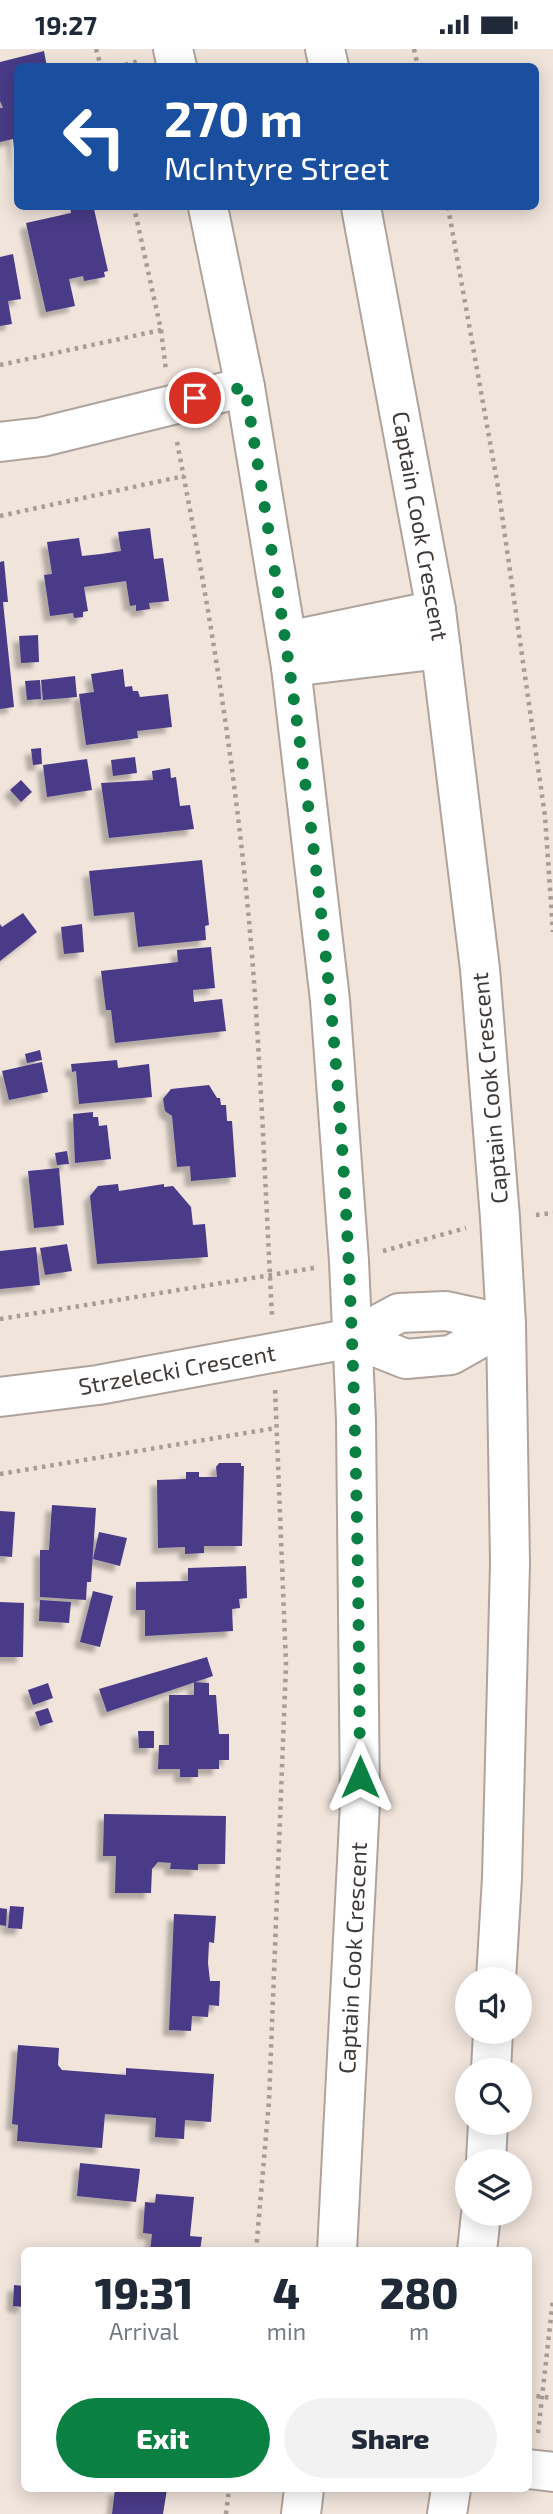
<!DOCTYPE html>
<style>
body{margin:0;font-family:"Exo 2",sans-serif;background:#f2f2f3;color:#1f2937;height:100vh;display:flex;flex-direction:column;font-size:26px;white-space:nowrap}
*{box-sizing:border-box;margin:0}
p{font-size:23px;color:#747a83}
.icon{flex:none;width:38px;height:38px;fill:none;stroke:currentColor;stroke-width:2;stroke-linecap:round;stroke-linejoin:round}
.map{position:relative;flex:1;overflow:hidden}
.side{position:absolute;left:21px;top:2198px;width:511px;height:245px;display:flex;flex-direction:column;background:#fff;border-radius:10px;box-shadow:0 4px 18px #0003}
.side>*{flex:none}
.banner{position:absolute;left:14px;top:14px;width:525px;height:147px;border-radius:10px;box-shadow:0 4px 18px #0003;background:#1a4fa0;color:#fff;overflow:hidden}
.buttons{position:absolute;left:455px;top:1918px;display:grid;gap:14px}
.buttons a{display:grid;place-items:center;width:77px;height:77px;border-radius:50%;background:#fff;box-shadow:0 4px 18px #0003;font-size:35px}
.pin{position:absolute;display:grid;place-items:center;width:60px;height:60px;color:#fff;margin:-30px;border:4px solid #fff;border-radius:50%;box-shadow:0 2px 7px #0007}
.me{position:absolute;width:77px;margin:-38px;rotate:0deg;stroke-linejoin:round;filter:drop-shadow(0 0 5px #0008)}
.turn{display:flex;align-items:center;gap:24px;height:147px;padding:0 35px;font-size:32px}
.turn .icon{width:91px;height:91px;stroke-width:2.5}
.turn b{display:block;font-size:49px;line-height:60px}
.eta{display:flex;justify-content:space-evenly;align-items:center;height:119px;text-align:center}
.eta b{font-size:42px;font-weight:800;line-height:49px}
.primary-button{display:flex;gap:14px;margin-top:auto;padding:14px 35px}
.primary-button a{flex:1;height:80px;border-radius:42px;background:#0b8043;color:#fff;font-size:28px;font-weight:800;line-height:80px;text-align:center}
.primary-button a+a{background:#f2f2f3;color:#1f2937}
.status{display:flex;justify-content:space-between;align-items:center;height:49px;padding:0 35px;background:#fff;direction:ltr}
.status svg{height:19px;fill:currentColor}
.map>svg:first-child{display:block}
.building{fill:#4a3a88;filter:url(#shadow)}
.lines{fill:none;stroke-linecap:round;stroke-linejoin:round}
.minor-casing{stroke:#afa39b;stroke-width:42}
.major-casing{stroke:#afa39b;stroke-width:42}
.path{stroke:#a69d96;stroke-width:4.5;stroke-dasharray:3.5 5;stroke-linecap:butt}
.minor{stroke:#fff;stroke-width:38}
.major{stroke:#fff;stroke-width:38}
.route{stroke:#0b8043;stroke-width:12;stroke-dasharray:0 21.6}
.labels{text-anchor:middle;stroke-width:7;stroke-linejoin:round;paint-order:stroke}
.street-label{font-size:23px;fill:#3f3a37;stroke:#fff}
</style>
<div class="status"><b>19:27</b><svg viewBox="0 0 49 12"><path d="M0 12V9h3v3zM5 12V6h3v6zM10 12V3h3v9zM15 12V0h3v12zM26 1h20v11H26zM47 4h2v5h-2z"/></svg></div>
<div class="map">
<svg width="553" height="2465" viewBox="0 0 553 2465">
<defs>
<filter id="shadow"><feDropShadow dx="-6" dy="6" stdDeviation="2" flood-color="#0004"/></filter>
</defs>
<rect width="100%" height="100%" fill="#f0e4db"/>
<g class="building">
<path d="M44,2L47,18H18L16,120L13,90L0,93V59H3L0,52V13Z"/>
<path d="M70,158L94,160L108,222L104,223L105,228L84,232L83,227L69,230L75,257L46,263L26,174L71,164Z"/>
<path d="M13,205L21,250L8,252L12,275L0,277V208Z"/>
<path d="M150,479L154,510L163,509L169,552L149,554L150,560L136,562V556L130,557L126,532L84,538L88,562L83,563V568L74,569L73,564L50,567L44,526L52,525L47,493L79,489L82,507L101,505L121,502L118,483Z"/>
<path d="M4,512L8,553H3L14,658L0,660V513Z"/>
<path d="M38,586L39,613L21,614L19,587Z"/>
<path d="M123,620L125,638L132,637L133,642H138L140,648L168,645L172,678L137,682L138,689L86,696L79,645L94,643L91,625Z"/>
<path d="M75,627L77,648L43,651L41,631Z"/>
<path d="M40,631L41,650L27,651L25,632Z"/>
<path d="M41,699L42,715L33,716L31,700Z"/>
<path d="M135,708L137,724L113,727L111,711Z"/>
<path d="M87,710L92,741L47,748L43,716Z"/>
<path d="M170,719L171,729L176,728L180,757L190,756L194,780L109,789L101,734L153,731L152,722Z"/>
<path d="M21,731L32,743L21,753L10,741Z"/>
<path d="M202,811L209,876L205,877L206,891L138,898L134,863L94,867L89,822Z"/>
<path d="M23,864L37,883L0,912V875L2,878Z"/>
<path d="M82,875L84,903L64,905L61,878Z"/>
<path d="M211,898L215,939L193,941L194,953L222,950L226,982L115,994L111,961H106L101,922L178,913L177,901Z"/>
<path d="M40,1001L42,1011L27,1014L25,1005Z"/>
<path d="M117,1011L118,1019L149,1015L152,1048L79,1055L76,1022L72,1023L71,1015Z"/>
<path d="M42,1013L48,1043L9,1051L2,1022Z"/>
<path d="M209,1036L217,1049H220L221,1056H226L227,1072H232L236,1128L191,1132L190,1117L177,1118L172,1067L165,1062L163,1050L171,1040Z"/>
<path d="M93,1063V1068H98L99,1077L107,1076L111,1110L75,1114L73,1065Z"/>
<path d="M67,1102L69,1115L57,1116L55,1104Z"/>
<path d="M59,1119L64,1176L34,1179L28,1122Z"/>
<path d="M118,1135L119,1142L164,1135V1138L173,1137L191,1158L193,1176L205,1175L208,1208L97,1215L90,1147L98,1137Z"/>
<path d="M67,1195L72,1222L45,1226L40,1199Z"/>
<path d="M36,1198L40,1236L0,1240V1202Z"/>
<path d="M219,1414H241V1417H244L242,1497H204V1504L185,1505V1498L158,1499L157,1431L186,1430V1423H199V1428H217L216,1418Z"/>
<path d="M52,1456L96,1459L91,1533H87L86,1551L40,1548V1501H49Z"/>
<path d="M0,1462L15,1463L12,1508L0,1507Z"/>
<path d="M99,1483L127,1489L120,1517L93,1510Z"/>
<path d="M246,1517L247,1549L239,1550L240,1559L232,1560L233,1582L145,1587V1561H136V1533L188,1532V1519Z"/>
<path d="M93,1542L113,1547L100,1598L80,1593Z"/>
<path d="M40,1551L71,1553L69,1574L39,1572Z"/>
<path d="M0,1553L24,1554L23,1608H0Z"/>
<path d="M207,1608L213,1627L107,1663L99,1640Z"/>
<path d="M194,1633L209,1634V1646H216L219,1685H229V1711H219V1720H198V1728H180V1720H158L159,1696H169V1646H194Z"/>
<path d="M48,1634L53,1649L33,1656L28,1641Z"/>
<path d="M48,1659L53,1673L40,1677L35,1663Z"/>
<path d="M138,1682H154V1699H139Z"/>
<path d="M104,1765L226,1767L225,1815H198V1821L170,1820L171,1814L158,1813L152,1820L151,1844H115L116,1807H103Z"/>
<path d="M10,1857L24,1858L22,1880L8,1879Z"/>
<path d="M0,1859L7,1860L6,1877L0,1876Z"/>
<path d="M174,1865L216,1867L214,1894L209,1893L208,1914L210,1932H220L219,1957L209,1956L208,1968L192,1967L191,1982L169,1981Z"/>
<path d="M18,1996L59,1999L58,2016L62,2021L126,2026V2019L214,2025L211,2073L185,2071L184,2090L155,2088L156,2069L105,2065L102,2099L17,2092L18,2076L12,2075Z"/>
<path d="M80,2114L140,2120L136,2153L77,2147Z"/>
<path d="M156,2145L194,2148L190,2187L202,2188L200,2202H150L152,2185L143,2184L145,2153L155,2154Z"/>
<path d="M14,2236L24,2237V2258L13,2257Z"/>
<path d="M115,2440H167L163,2465H112Z"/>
</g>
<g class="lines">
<defs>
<g id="minor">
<path d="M0,393L42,388L245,338"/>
<path d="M353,1289L406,1310L451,1306L506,1275"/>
<path d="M0,1348L98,1336L353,1289L399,1264L446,1262L506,1275"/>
<path d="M528,2420L553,2423"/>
</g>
<g id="major">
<path d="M173,0L177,18"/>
<path d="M325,0L329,18"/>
<path d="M208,158L245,338L291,618L330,951L349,1212L356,1371L360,1754L337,2202"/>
<path d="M361,158L436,561L480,920L500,1169L506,1275L510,1514L502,1829L496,1930"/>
<path d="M287,592L436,561"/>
<path d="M291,618L441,600"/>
<path d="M491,2021L493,1983"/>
<path d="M486,2112L488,2074"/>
<path d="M477,2202L481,2165"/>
<path d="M301,2465L304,2440"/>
<path d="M447,2465L451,2440"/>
</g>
</defs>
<use href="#minor" class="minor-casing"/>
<use href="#major" class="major-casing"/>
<g class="path">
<path d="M96,0L101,18"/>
<path d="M414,0L418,18"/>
<path d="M117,18L139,12"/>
<path d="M448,158L498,438L545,767L553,883"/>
<path d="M161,281L166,322"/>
<path d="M0,316L161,281L134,158"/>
<path d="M177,393C212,571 241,751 254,933C262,1044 266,1155 272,1267"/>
<path d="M0,467L184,427"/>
<path d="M536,1166L553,1164"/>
<path d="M383,1202L466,1179"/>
<path d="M0,1270L314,1219"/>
<path d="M0,1425L276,1379"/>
<path d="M256,2202L269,2052L286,1616L275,1338"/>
<path d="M528,2346L553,2349"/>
<path d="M538,2384L553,2250"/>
<path d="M226,2465L229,2440"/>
</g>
<use href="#minor" class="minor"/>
<use href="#major" class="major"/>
</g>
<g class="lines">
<path class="route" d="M195,349L245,338C279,541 310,744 330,949C355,1208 358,1468 360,1728"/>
</g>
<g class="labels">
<g class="street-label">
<text transform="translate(420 477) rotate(80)" y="8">Captain Cook Crescent</text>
<text transform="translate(490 1039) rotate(-95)" y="8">Captain Cook Crescent</text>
<text transform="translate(177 1321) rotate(-10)" y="8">Strzelecki Crescent</text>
<text transform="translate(353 1909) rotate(-87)" y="8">Captain Cook Crescent</text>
</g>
</g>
</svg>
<div class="buttons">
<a><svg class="icon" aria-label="sound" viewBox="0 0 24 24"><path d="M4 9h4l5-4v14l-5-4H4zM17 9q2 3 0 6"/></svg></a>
<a><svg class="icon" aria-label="search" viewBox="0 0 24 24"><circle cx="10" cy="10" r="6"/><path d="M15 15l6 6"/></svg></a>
<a><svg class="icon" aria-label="layers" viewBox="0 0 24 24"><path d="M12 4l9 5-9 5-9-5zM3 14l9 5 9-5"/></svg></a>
</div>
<div class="pin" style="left:195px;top:349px;background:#d93025"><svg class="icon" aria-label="arrive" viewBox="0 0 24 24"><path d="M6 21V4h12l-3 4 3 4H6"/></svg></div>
<svg class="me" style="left:360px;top:1728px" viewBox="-20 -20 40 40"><path d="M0-17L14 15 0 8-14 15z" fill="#0b8043" stroke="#fff" stroke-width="4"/></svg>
<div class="banner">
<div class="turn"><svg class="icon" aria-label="left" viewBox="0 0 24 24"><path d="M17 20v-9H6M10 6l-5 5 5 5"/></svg><div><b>270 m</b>McIntyre Street</div></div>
</div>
<section class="side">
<div class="eta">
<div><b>19:31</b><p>Arrival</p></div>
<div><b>4</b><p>min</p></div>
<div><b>280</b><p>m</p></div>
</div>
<div class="primary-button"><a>Exit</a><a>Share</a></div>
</section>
</div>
